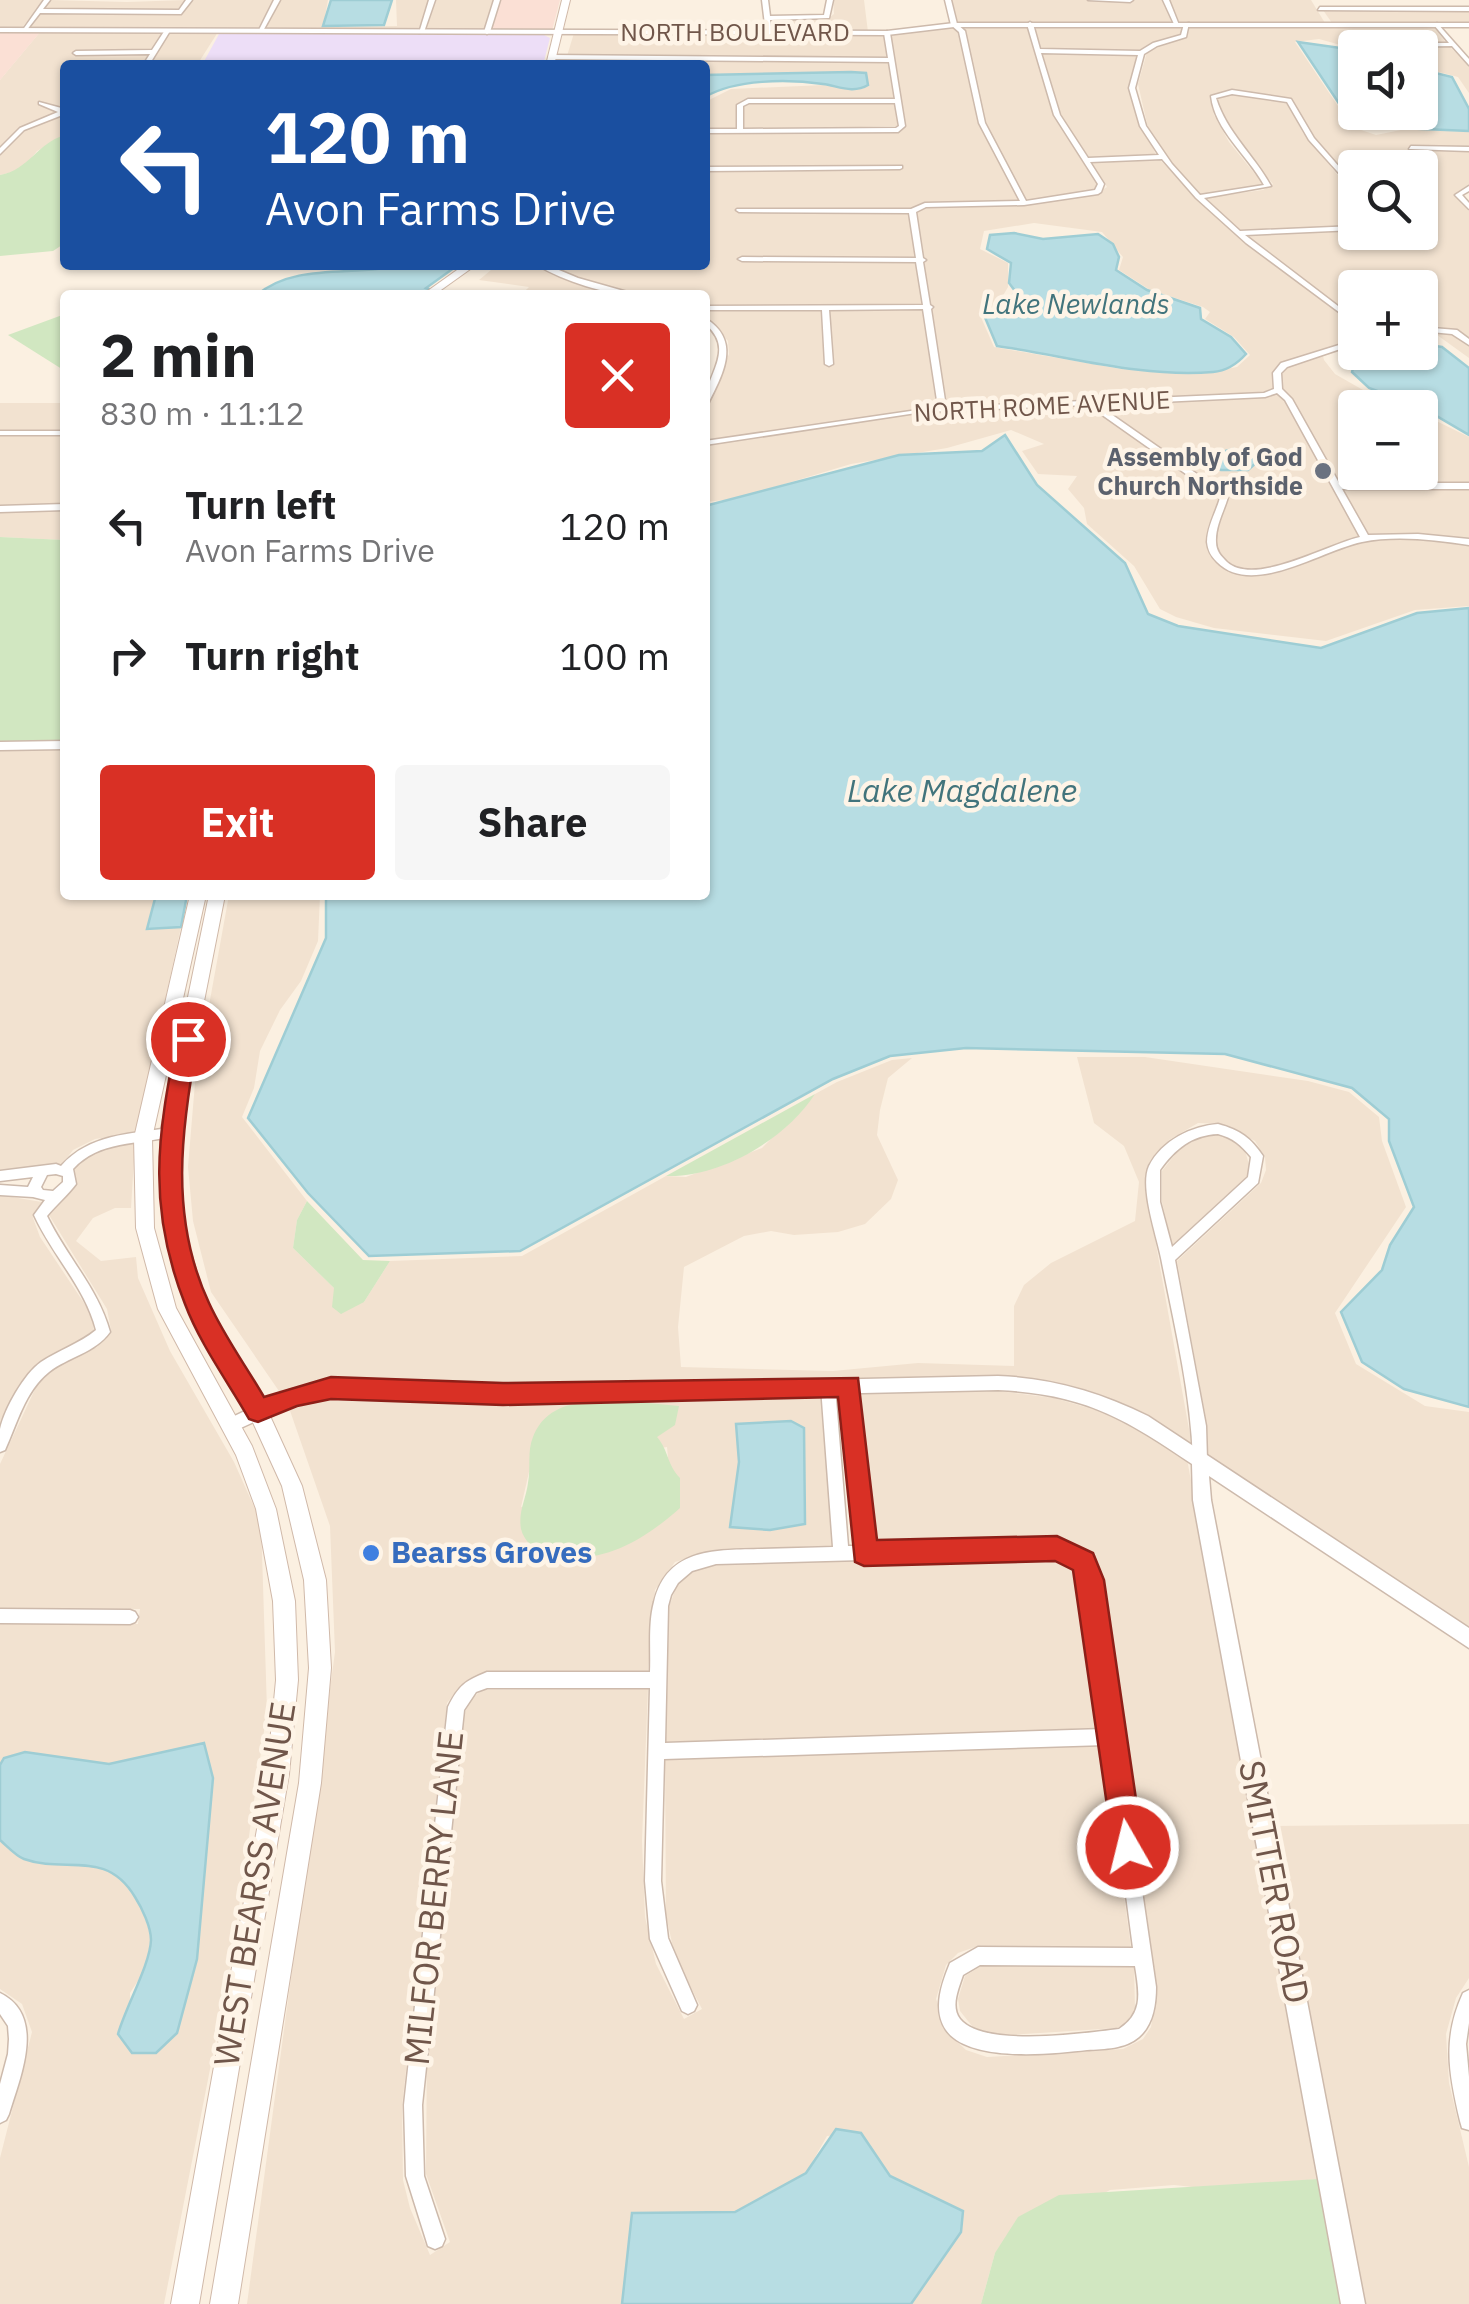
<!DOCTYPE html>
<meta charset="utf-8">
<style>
body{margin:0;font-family:"IBM Plex Sans",sans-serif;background:#f6f6f6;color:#202124;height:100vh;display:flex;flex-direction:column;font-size:38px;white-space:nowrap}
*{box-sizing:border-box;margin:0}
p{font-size:32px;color:#757577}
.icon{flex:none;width:55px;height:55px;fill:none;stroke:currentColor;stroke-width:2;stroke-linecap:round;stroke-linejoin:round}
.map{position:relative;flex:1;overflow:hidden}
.details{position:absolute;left:60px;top:290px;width:650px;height:610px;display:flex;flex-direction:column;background:#fff;border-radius:10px;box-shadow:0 2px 8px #0004}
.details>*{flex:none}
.guide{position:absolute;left:60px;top:60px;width:650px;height:210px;border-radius:10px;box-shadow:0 2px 8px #0004;background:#1a4fa0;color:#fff;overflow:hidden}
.controls{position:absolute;left:1338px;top:30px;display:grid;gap:20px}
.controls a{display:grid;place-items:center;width:100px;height:100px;border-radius:10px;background:#fff;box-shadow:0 2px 8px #0004;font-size:50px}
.pin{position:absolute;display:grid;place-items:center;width:85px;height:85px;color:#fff;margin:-42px;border:5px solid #fff;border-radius:50%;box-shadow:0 2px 10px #0007}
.me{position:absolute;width:110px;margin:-55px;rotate:352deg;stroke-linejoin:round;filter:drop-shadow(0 0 8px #0008)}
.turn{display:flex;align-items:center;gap:35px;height:210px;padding:0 40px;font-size:45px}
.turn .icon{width:130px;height:130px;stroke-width:2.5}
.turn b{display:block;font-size:70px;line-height:85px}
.round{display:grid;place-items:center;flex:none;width:105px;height:105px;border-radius:10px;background:#f6f6f6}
.head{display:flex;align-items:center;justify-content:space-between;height:170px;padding:0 40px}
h1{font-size:60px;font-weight:800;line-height:75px}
.cta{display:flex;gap:20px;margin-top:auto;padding:20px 40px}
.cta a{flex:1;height:115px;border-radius:10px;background:#d93025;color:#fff;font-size:40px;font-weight:800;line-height:115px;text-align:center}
.cta a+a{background:#f6f6f6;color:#202124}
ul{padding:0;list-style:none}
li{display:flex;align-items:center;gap:30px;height:130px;padding:0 40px}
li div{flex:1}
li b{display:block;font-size:38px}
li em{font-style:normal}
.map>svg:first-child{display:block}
.residential{fill:#f2e2d0;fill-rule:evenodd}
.commercial{fill:#fbe0d5}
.education{fill:#eddef7}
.green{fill:#d1e7c1}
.water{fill:#b7dde3;stroke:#9ecdd4;stroke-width:2.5}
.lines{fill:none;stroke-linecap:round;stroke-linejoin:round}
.minor-casing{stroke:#cdbaac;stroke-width:3}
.tertiary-casing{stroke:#cdbaac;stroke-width:3}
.secondary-casing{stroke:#d0b9a9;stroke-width:2}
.minor{fill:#fff;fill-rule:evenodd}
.tertiary{fill:#fff;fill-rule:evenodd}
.secondary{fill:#fff;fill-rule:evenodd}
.route{fill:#d93025;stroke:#8d1f18;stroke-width:2.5}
.worship-dot{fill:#6b7280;stroke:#fef4e7;stroke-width:4}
.shop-dot{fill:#3f7fe0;stroke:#fef4e7;stroke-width:4}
.labels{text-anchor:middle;stroke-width:9;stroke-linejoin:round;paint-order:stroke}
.far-street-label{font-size:25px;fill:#70564a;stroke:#fef4e7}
.far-worship-label{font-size:25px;font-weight:bold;fill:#5b616d;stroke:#fef4e7;text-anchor:end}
.far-water-label{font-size:28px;font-style:italic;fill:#42747c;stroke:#fef4e7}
.shop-label{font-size:30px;font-weight:bold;fill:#366cbe;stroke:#fef4e7;text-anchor:start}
.water-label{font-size:32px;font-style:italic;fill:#42747c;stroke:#fef4e7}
.near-street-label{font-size:35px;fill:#70564a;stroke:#fef4e7}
</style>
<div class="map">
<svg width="1469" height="2304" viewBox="0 0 1469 2304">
<rect width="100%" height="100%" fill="#fbf0e1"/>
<g class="residential">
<path d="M0,0H44L21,29H0Z"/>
<path d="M50,0L127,2L186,0L178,11L43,10Z"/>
<path d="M192,0H274L257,30L28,29L42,12L180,13Z"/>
<path d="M281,0H328L323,27L397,26L396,0H429L418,31L264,30Z"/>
<path d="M435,0H494L484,31H425Z"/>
<path d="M833,0H864L868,32H772L769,19L829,18L834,14Z"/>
<path d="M951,0H1163L1173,23L957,24Z"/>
<path d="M1169,0H1311L1325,23H1180Z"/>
<path d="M1323,10H1469V24L1332,23Z"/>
<path d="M1027,25L1051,108L1097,184L1094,191L1027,201L985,123L965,31L959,26Z"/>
<path d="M1034,25L1183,26L1184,32L1139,52L1041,50Z"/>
<path d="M952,26L958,31L978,123L1019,201L925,204L909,210L735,209L908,213L917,258L737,260L918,262L925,305L705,306V295H642L578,279L547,265H705V171L904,168H705V132H900L906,126L890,34Z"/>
<path d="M1190,26H1434L1447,44L1378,45L1449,46L1469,65V93L1458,77L1420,67V48L1355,49L1319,39L1295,42L1352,127L1376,135L1406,129L1469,132V148H1406L1469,151V187L1454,195L1469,211V358L1433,332L1420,333V288H1355V318L1245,235L1355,229L1420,232V168H1355V183L1319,145L1292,100L1231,90L1210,97L1214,115L1229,142L1264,185L1200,195L1180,175L1148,128L1138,84L1147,52L1187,36Z"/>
<path d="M41,31L163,32L152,51L73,53H150L142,65H65V110L37,103L59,112L19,128L0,149V80Z"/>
<path d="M170,32H218L197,65H149Z"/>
<path d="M574,33L884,34L888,59L567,56Z"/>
<path d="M1042,52L1138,54L1132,102L1156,155L1090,159L1061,115Z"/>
<path d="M567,58L888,61L894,100H745L736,106V130H705V102L731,89L824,85L855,90L864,88L866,73L705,74V65H566Z"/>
<path d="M1232,93L1286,100L1303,133L1355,196V226L1242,232L1203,198L1263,190L1273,184L1236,142L1219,107L1217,98Z"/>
<path d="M749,102L895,103L898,126L743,130V106Z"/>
<path d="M65,113V135L37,151L22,170L0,175V154L13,140L25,129Z"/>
<path d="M1158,158L1236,235L1355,325V347L1323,356L1324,360L1335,374L1370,394L1406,407L1355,408V472H1420V413L1469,437V606L1415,610L1326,641L1214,628L1176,617L1160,609L1134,566L1087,524L1084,508L1068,489L1077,476L1038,474L1022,451L1044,444L1011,430L947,448L851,464L735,499L705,502V409L729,354L728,341L705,316V310L821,308L825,366H833L830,308L925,309L937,410H947L916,211L927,206L1028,204L1091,196L1107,187L1091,162ZM1034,223L1102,232L1123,257L1119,270L1150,290L1203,307L1210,312L1205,319L1234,337L1250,355L1237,367L1200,374L1121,369L994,347L980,315H1021V309L1007,306L1001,299L1008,287V263L980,249L984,231Z"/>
<path d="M497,265H535L573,282L625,295H521L529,287L479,280Z"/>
<path d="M0,403H65V431L0,430Z"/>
<path d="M0,435H65V505L0,507Z"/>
<path d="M65,510V540L0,537V512Z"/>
<path d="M65,748V895H156L148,929L181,927L136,1133L95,1139L73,1150L62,1164L0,1170V749Z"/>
<path d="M229,895H320L318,941L301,981L280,1010L260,1051L254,1088L242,1117L307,1201L297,1220L293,1248L334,1288L364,1302L390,1261L522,1256L666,1176L686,1177L762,1148L815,1094L837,1082L892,1060L912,1058L888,1078L880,1110L877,1135L898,1180L891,1199L865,1224L838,1232L794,1235L771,1231L744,1236L684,1267L678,1327L681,1367L833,1371L918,1363L1014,1366V1306L1024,1285L1051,1263L1135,1221L1139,1182L1124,1146L1094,1123L1077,1057H1145L1308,1081L1349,1092L1379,1117L1382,1141L1406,1207L1335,1313L1356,1364L1425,1406L1469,1412V1631L1208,1458L1207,1426L1177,1261L1261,1183L1266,1170L1265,1157L1255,1141L1222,1124L1198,1123L1169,1140L1147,1168L1145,1183L1192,1446L1127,1405L1069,1385L1017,1377L281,1394L211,1292L193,1221L188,1167L195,1083Z"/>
<path d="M1206,1133H1221L1244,1147L1250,1168L1247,1176L1172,1245L1162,1202V1171L1181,1147Z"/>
<path d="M135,1143L131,1208H115L93,1218L76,1241L101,1261L136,1257L138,1278L170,1351L234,1462L261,1522L267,1710L231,1962L164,2304H0V2158L32,2032L22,2004L0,1989V1840L23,1859L102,1868L126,1882L141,1906L151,1937L145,1970L130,1993L132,2053L204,1744L109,1764L25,1752L4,1758L0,1765V1624H138L140,1609L0,1608V1464L37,1385L50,1370L97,1347L111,1330L107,1309L49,1215L76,1186L74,1169L82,1157L98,1149Z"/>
<path d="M0,1195L42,1202L33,1218L40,1237L92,1315L94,1331L38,1364L22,1383L0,1428Z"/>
<path d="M991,1390L1054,1398L1120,1417L1187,1459L1318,2179L1211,2189L1174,2185L1110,2190L995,2253L981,2304H911L963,2211L890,2176L861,2133L827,2136L806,2173L735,2212L632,2213L622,2304H247L335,1652L330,1526L288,1405L331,1395L502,1401L821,1393L832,1546L716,1550L675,1562L655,1590L648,1672H487L463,1683L447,1703L402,2106L403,2180L410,2208L430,2255L450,2242L426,2174L427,2041L462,1720L470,1700L482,1690L648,1688L642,1841L645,1917L656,1964L684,2019L702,2009L675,1957L666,1915L665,1759L1104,1745L1131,1948L975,1947L958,1953L946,1965L936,1999L950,2035L966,2050L987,2057L1123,2049L1143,2039L1151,2027L1157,1987L1096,1568L1079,1548L1057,1541L872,1545L858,1392ZM790,1421L804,1428L806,1502L730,1527L739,1462L737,1424ZM667,1447L669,1468L521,1507L529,1472Z"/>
<path d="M1048,1555L1070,1560L1082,1580L1102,1728L666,1742L669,1607L678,1582L688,1573L717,1564Z"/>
<path d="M1469,1824V1978L1456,1998L1446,2034L1449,2083L1469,2167V2304H1365L1273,1826Z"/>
<path d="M981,1966L1134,1967L1135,2008L1128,2022L1117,2028L994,2036L976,2031L960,2011L958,1999L965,1976Z"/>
</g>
<g class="commercial">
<path d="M500,0H560L552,31H491Z"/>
<path d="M0,31H41L0,80Z"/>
</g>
<path class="education" d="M219,34H542L550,38L543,65H202Z"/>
<g class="green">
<path d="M65,135V243L53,251L0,256V175C29,170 37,143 65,135Z"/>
<path d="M65,314V371L8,335Z"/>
<path d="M0,537L65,540V742H0Z"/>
<path d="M815,1094C786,1139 720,1178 666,1176Z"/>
<path d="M307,1201L363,1260L390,1261L364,1302L341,1314L332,1307L334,1288L293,1248L297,1220Z"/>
<path d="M627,1401L679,1406L675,1425L657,1437C669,1451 667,1465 680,1478V1508C643,1541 598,1568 547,1554C535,1551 524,1541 521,1529C518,1512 526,1499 528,1483C531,1468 527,1451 533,1437C549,1397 591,1402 627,1401Z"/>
<path d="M1318,2179L1341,2304H981L995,2253L1018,2217L1059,2195Z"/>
</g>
<g class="water">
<path d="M331,0H392L384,25L323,26Z"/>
<path d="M1298,42L1355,50V112H1420V69L1452,77L1469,109V131L1354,126Z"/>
<path d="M851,72L866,73L868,85C853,94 838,86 823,84C788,79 735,79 705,97V75Z"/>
<path d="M1014,233L1043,239L1098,234L1113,244L1119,257L1116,270L1147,290L1200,308L1201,319L1231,337L1246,354C1237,364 1227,371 1213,372C1142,378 1067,356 997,346L984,315L1025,316L1024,308L1009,304L1015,291L1009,283L1011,263L987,249L990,235Z"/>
<path d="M400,265H458L426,288L446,295H257C295,262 356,277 400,265Z"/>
<path d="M1429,345L1442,347L1469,368V435L1421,407L1369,388L1352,372L1355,361L1382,353L1420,352V346Z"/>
<path d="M1005,435L1037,485L1125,563L1148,614L1178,626L1321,648L1417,613L1469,608V1407L1404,1389L1362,1362L1341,1312L1382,1270L1390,1245L1414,1207L1389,1141V1119L1352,1088L1225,1054L966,1048L890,1056L833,1079L520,1251L369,1256L308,1193L248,1118L326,938V895H705V506L899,455L982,451Z"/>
<path d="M1233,449L1252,455L1256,463L1248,470H1221L1193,459Z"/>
<path d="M156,895H187L181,927L147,929Z"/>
<path d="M791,1421L804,1428L805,1524L770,1530L730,1527L739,1462L736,1424Z"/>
<path d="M204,1743L213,1778L197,1959L177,2033L156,2053H132L118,2034C126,2006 150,1965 151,1940C151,1927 142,1908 135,1897C106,1848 65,1874 24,1859C16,1856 7,1846 0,1840V1765L4,1758L25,1752L109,1764Z"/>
<path d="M836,2129L861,2133L890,2176L963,2211L961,2232L911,2304H622L632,2213L735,2212L806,2173Z"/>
</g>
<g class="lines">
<defs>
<g id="minor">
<path d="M44,0H50L43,9L179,10L186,0H192L181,14L40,13L26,31H22Z"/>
<path d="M274,0H280L263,31L258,32Z"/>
<path d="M429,0H435L424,32L419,33Z"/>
<path d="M494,0H500L490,32L487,34L484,32Z"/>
<path d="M762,0H768L770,16L824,15L827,0H833L829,18L770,20L772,33L769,35L766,33Z"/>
<path d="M945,0H951L957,24L965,31L985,123L1026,201L1095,190L1098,184L1054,115L1027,24L1030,22L1033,24L1040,49L1140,51L1153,43L1181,35L1184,24L1189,23L1186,37L1157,46L1144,54L1135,88L1146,126L1172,164L1200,195L1264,185C1247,154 1215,131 1211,96L1232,90L1291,99L1314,138L1355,185V191L1309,140L1287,102L1232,94L1216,98C1227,133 1254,155 1271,186L1204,198L1240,231L1355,226V230L1245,235L1355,319V324L1246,243L1196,198L1162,159L1090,162L1104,184L1101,192L1098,194L1024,205L926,207L916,212L923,258L926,260L923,262L930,305L933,307L931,309L946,407L1264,393L1274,389L1273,373L1281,363L1355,340V344L1287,367L1281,373L1282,389L1292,399L1339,483H1469V489H1342L1368,535L1418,534L1469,539V545C1434,540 1397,535 1362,542C1322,550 1252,598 1217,562C1211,556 1208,551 1207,542C1207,527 1216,512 1220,498L1088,405L923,412L705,445V441L938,407L923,309L829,310L833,364L829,366L825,364L822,310H705V306L923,305L916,262L742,261L738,259L742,257L916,258L909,213L739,212L736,210L737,209H911L925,203L1020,201L979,123L959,32L951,25ZM1041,53L1138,55L1129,88L1140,126L1159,155L1088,158L1060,115ZM1277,393L1285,400L1360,537C1328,544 1255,587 1227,562C1221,556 1216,551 1216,542C1215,527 1224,511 1228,497L1227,495L1098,405L1265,397Z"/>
<path d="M1088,0H1133L1130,2Z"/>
<path d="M1163,0H1169L1179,25L1174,24Z"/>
<path d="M1320,7H1469V11L1318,10Z"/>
<path d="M1437,23L1469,59V65L1452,46L1382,47L1379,45L1382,43H1449L1434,25Z"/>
<path d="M165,30L170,31L149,65H143L150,54L76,55L73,53L76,51L152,50Z"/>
<path d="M887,31L890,33L905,126L898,132L705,133V129H737V105L748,99H895L889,62L552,59L549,57L552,55L888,58L884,33ZM749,103H895L899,126L896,128L743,129V106Z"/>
<path d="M39,102L65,109V114L24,130L0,154V148L20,128L58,112L39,104Z"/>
<path d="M1411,146L1469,147V151L1409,149Z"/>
<path d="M902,166V168L900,169L705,171V167Z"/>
<path d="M1469,186V191L1462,195L1469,203V209L1455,195Z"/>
<path d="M537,265H547L578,278L638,295C606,295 564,281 537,265Z"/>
<path d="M705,318C741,340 724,372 709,402L705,404C705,375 737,350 705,324Z"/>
<path d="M1420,327L1457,330L1469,339V345L1452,334L1420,331Z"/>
<rect x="0" y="431" width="65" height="4"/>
<path d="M65,504V510L0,512V506Z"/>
<path d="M1218,1124C1240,1130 1251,1138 1263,1156L1258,1183L1175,1260L1206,1426L1207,1460L1205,1465L1200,1466L1195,1465L1193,1460C1191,1394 1175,1328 1162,1263C1158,1239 1139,1188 1149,1166C1162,1140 1192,1126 1218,1124ZM1218,1134C1233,1138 1241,1145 1251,1157L1248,1177L1172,1247L1160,1202V1170C1175,1149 1192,1135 1218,1134Z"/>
<path d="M169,1128L173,1130L175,1133L173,1136C138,1145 99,1140 73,1169L76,1184C68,1195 56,1205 47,1216C66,1256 98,1288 110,1332C95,1353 68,1357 49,1372C25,1391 17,1424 5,1450L0,1452C0,1445 0,1436 0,1429C5,1408 24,1374 41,1362C59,1350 79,1344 96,1330C85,1287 52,1255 34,1215L45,1200L33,1197L0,1195V1185L28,1187L33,1177L0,1181V1171L56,1164L61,1166C89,1134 130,1134 169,1128ZM56,1174L63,1176V1182L53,1191L43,1190L41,1187L47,1175Z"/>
<path d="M849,1380L854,1382L856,1386L871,1546L1047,1541L1081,1550L1096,1574L1156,1987C1156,2005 1153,2025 1139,2037C1125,2049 1105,2049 1087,2050C1052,2054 969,2063 946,2030C932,2009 942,1983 950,1963L978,1947L1133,1948L1106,1745L664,1759L661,1881L668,1938L697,2005L694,2011L688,2014L682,2011L650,1939L645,1881L650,1688H487L476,1692L464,1710L422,2105L424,2176L445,2239L442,2246L435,2249L428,2246L406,2176L404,2105L448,1707C459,1685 465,1681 487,1672H650C651,1650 648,1624 654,1602C667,1547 717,1550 762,1549C786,1548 810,1548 833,1547L821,1387L823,1383L828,1381L833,1383L835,1387L848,1546H856L842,1386L844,1382ZM1047,1555L1071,1561L1084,1581L1104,1729L665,1743L668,1606L671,1595L678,1583L692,1571L716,1564ZM980,1965L1135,1966C1139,1992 1144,2013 1119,2029C1086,2033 983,2048 960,2019C950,2006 959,1988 963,1975Z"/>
<path d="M0,1609L130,1610L135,1612L138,1617L135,1622L130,1624L0,1623Z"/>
<path d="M1469,1990V2023L1466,2044L1469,2077V2130L1462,2128L1460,2121C1449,2074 1442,2039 1463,1993Z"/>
<path d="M0,1993C47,2016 20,2077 9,2114L6,2120L0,2123V2084L8,2054L9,2039L8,2026L0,2014Z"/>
</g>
<g id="tertiary">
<path d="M954,23H1469V27H954L887,35L0,32V28L887,31Z"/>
<path d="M65,741V749L0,750V742Z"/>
<path d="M998,1376C1051,1378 1100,1392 1148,1416L1469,1628V1648L1209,1476L1211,1500L1365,2304H1341L1193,1500L1192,1464C1123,1417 1083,1394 998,1390L503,1401L331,1395L297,1402L232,1432L226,1430L224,1425L226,1420L289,1390L331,1381L503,1387Z"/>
</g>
<g id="secondary">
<path d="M562,0H570L554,65H546Z"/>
<path d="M464,265H476L434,295H422Z"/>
<path d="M190,895H206L152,1138L154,1228L176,1308L252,1446L276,1509L295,1601L298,1680L289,1774L199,2304H171L267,1774L276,1680L273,1601L256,1509L236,1455L158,1309L136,1228L134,1138Z"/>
<path d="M209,895H225L178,1133L181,1220L206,1302L265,1405L302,1486L326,1580L331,1668L321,1783L238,2304H210L299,1783L309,1668L304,1580L282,1486L250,1416L188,1304L163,1220L160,1133Z"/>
</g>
</defs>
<use href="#minor" class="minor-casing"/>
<use href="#tertiary" class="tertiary-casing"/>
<use href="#secondary" class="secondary-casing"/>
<use href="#minor" class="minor"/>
<use href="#tertiary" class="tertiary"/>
<use href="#secondary" class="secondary"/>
</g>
<path class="route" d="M188,1031L198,1039C181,1128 169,1218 209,1303C224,1336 246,1366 264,1397L331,1377L503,1383L858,1378L877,1540L1057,1536L1093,1553L1104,1580L1143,1847L1139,1858L1128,1862L1117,1858L1113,1847L1073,1570L1055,1561L864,1566L855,1562L838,1397L503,1405L331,1399L297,1406L258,1422L249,1419C228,1382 200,1344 185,1304C147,1208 157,1136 177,1039Z"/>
<circle class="worship-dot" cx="1323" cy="471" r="10"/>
<circle class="shop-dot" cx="371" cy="1553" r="10"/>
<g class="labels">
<g class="far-street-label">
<text x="735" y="41">NORTH BOULEVARD</text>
<text transform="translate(1042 406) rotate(-3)" y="9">NORTH ROME AVENUE</text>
</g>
<g class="far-worship-label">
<text x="1303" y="466">Assembly of God<tspan x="1303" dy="29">Church Northside</tspan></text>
</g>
<g class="far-water-label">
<text x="1076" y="314">Lake Newlands</text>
</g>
<g class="shop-label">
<text x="391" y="1563">Bearss Groves</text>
</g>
<g class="water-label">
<text x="962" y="802">Lake Magdalene</text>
</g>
<g class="near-street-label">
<text transform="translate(1274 1882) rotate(79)" y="12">SMITTER ROAD</text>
<text transform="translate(255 1884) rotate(-81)" y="12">WEST BEARSS AVENUE</text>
<text transform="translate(434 1898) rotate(-84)" y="12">MILFOR BERRY LANE</text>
</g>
</g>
</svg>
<div class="controls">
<a><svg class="icon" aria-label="sound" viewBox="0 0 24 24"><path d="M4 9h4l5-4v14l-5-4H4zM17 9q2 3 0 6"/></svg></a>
<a><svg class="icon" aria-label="search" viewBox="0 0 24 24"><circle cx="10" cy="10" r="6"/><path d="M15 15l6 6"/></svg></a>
<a>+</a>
<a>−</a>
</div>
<div class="pin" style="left:188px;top:1039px;background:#d93025"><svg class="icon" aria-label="arrive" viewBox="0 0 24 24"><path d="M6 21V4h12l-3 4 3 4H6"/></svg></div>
<svg class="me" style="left:1128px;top:1847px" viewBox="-20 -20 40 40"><circle r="17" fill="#d93025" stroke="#fff" stroke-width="3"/><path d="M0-11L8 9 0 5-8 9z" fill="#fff"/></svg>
<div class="guide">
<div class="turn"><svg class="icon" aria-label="left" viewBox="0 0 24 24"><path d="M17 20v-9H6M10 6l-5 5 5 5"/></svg><div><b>120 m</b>Avon Farms Drive</div></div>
</div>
<section class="details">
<div class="head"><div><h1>2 min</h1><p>830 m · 11:12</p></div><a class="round" style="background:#d93025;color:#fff"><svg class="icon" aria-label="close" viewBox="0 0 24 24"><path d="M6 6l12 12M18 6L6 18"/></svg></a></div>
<ul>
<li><svg class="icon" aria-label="left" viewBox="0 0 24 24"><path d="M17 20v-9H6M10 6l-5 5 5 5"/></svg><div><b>Turn left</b><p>Avon Farms Drive</p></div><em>120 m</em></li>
<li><svg class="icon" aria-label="right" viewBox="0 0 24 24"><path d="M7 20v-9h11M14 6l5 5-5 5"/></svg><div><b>Turn right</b></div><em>100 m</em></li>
</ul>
<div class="cta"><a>Exit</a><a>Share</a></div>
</section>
</div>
